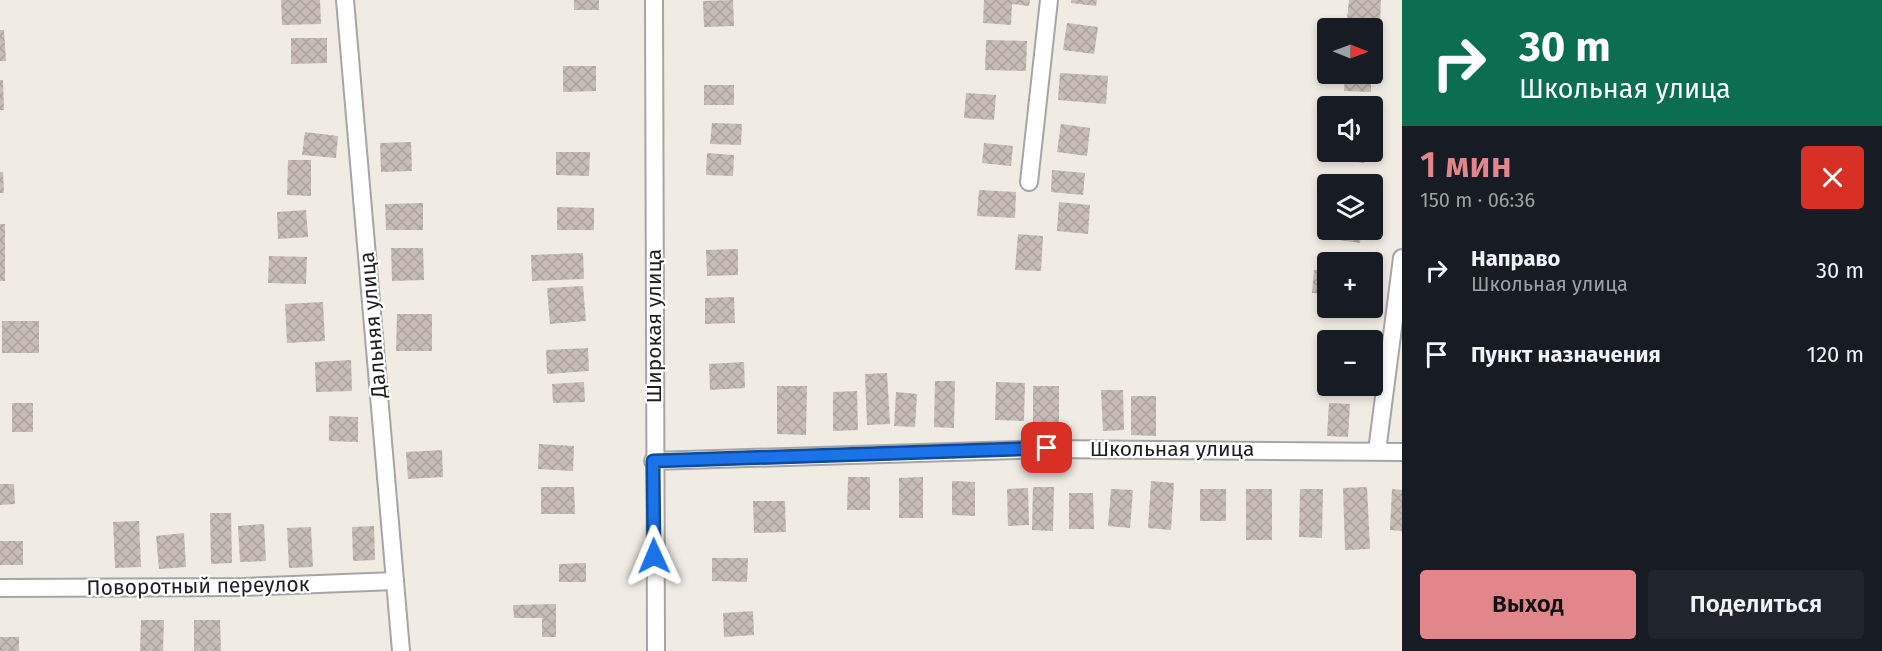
<!DOCTYPE html>
<html lang="ru">
<meta charset="utf-8">
<style>
body{margin:0;font-family:"Fira Sans",sans-serif;background:#20242c;color:#f1f3f6;height:100vh;display:flex;flex-direction:column;font-size:22px;white-space:nowrap}
*{box-sizing:border-box;margin:0}
p{font-size:20px;color:#9ea1a6}
.icon{flex:none;width:33px;height:33px;fill:none;stroke:currentColor;stroke-width:2;stroke-linecap:round;stroke-linejoin:round}
.map{position:relative;flex:1;overflow:hidden}
.details{display:flex;flex-direction:column;background:#171b24;width:480px}
.details>*{flex:none}
.top-card{background:#0b6e4f;color:#fff;overflow:hidden}
.needle{width:39px;rotate:91deg}
.fabs{position:absolute;left:1317px;top:18px;display:grid;gap:12px}
.fabs a{display:grid;place-items:center;width:66px;height:66px;border-radius:6px;background:#171b24;box-shadow:0 3px 9px #0003;font-size:30px}
.pin{position:absolute;display:grid;place-items:center;width:51px;height:51px;color:#fff;margin:-26px;border-radius:12px;box-shadow:0 3px 9px #0006}
.me{position:absolute;width:66px;margin:-33px;rotate:359deg;stroke-linejoin:round;filter:drop-shadow(0 0 4px #0008)}
.turn{display:flex;align-items:center;gap:21px;height:126px;padding:0 18px;font-size:27px}
.turn .icon{width:78px;height:78px;stroke-width:2.5}
.turn b{display:block;font-size:42px;line-height:51px}
.round{display:grid;place-items:center;flex:none;width:63px;height:63px;border-radius:6px;background:#20242c}
.summary{display:flex;align-items:center;justify-content:space-between;height:102px;padding:0 18px}
h1{font-size:36px;font-weight:600;line-height:45px;color:#e1868a}
.primary-button{display:flex;gap:12px;margin-top:auto;padding:12px 18px}
.primary-button a{flex:1;height:69px;border-radius:6px;background:#e1868a;color:#111;font-size:24px;font-weight:600;line-height:69px;text-align:center}
.primary-button a+a{background:#20242c;color:#f1f3f6}
ul{padding:0;list-style:none}
li{display:flex;align-items:center;gap:18px;height:84px;padding:0 18px}
li div{flex:1}
li b{display:block;font-size:22px}
li em{font-style:normal}
main{display:flex;flex:1;min-height:0}
.map>svg:first-child{display:block}
.building{fill:url(#building-cross-hatch)}
.lines{fill:none;stroke-linecap:round;stroke-linejoin:round}
.street-casing{stroke:#a5a5a5;stroke-width:20}
.street{stroke:#fff;stroke-width:16}
.route-casing{stroke:#114b97;stroke-width:15}
.route{stroke:#1a73e8;stroke-width:10}
.labels{text-anchor:middle;stroke-width:4.5;stroke-linejoin:round;paint-order:stroke}
.street-label{font-size:21px;fill:#1e1e1e;stroke:#fff}
</style>
<main>
<div class="map">
<svg width="1402" height="651" viewBox="0 0 1402 651">
<defs>
<pattern id="building-cross-hatch" width="8" height="8" patternUnits="userSpaceOnUse" patternTransform="scale(1.5)"><rect width="8" height="8" fill="#c8bdb6"/><path d="M0 0l8 8M0 8l8-8" fill="none" stroke="#aba29c"/></pattern>
</defs>
<rect width="100%" height="100%" fill="#f0ebe3"/>
<g class="building">
<path d="M281,0H320L321,24L282,25Z"/>
<rect x="574" y="0" width="25" height="10"/>
<path d="M733,0L734,26L704,27L703,1Z"/>
<path d="M984,0H1030L1029,6L1012,4L1011,25L983,23Z"/>
<path d="M1071,0H1097L1096,6L1071,3Z"/>
<path d="M1349,0H1381L1380,23L1347,20Z"/>
<path d="M1067,23L1098,27L1094,54L1063,50Z"/>
<path d="M0,30H4L6,61H0Z"/>
<path d="M291,38H327V63L291,64Z"/>
<path d="M986,40L1027,41L1026,71L985,70Z"/>
<path d="M563,66H596V91L563,92Z"/>
<path d="M1060,73L1108,76L1106,104L1058,100Z"/>
<path d="M1345,74H1371V92L1344,91Z"/>
<path d="M0,80H3L4,110H0Z"/>
<rect x="704" y="85" width="30" height="20"/>
<path d="M966,93L996,95L994,120L964,118Z"/>
<path d="M712,123L742,124L741,145L710,144Z"/>
<path d="M1061,124L1090,128L1087,156L1057,152Z"/>
<path d="M305,132L338,136L336,158L302,155Z"/>
<path d="M411,142L412,171L381,172L380,143Z"/>
<path d="M984,143L1013,146L1011,166L982,163Z"/>
<path d="M556,152H590L589,176L556,175Z"/>
<path d="M1336,152H1366L1364,163L1335,159Z"/>
<path d="M707,153L734,155L733,176L706,175Z"/>
<path d="M288,160H311V196L287,195Z"/>
<path d="M1052,170L1085,173L1083,195L1051,192Z"/>
<path d="M0,172H3L4,193H0Z"/>
<path d="M979,190L1016,192L1015,218L977,216Z"/>
<path d="M1059,202L1090,205L1088,234L1057,231Z"/>
<path d="M423,203V230H386L385,204Z"/>
<path d="M557,207L594,208V230H557Z"/>
<path d="M306,210L308,237L278,239L277,212Z"/>
<rect x="0" y="224" width="5" height="57"/>
<path d="M1328,230H1362L1360,243L1326,238Z"/>
<path d="M1018,234L1043,236L1041,271L1015,270Z"/>
<path d="M391,248H423L424,280L392,281Z"/>
<path d="M738,249V275L707,276L706,250Z"/>
<path d="M583,253L584,279L532,281L531,255Z"/>
<path d="M269,256L307,257L306,284L268,283Z"/>
<path d="M1314,270H1328V294L1312,293Z"/>
<path d="M583,286L586,321L550,324L547,288Z"/>
<path d="M734,297L735,323L705,324V298Z"/>
<path d="M323,302L325,341L287,343L285,304Z"/>
<path d="M397,314H432V351H396Z"/>
<rect x="2" y="321" width="37" height="32"/>
<path d="M588,348L589,371L547,374L546,350Z"/>
<path d="M351,360L352,391L316,392L315,362Z"/>
<path d="M744,362L745,388L710,390L709,364Z"/>
<path d="M887,373L890,424L867,425L865,374Z"/>
<path d="M935,381H955L954,428L934,427Z"/>
<path d="M584,382L585,402L553,403L552,384Z"/>
<path d="M996,382L1025,383L1024,421L995,420Z"/>
<path d="M777,386H807L806,435L777,434Z"/>
<path d="M1033,386H1059V425L1033,424Z"/>
<path d="M1101,390H1123L1124,430L1103,431Z"/>
<path d="M857,391L858,430L833,431V392Z"/>
<path d="M896,392L917,394L915,427L894,426Z"/>
<path d="M1131,396H1156V436L1131,435Z"/>
<rect x="12" y="403" width="21" height="29"/>
<path d="M1329,403L1350,404L1348,437L1327,436Z"/>
<path d="M329,416L358,417V442L329,441Z"/>
<path d="M539,444L574,446L573,471L538,469Z"/>
<path d="M442,450L443,477L408,479L406,452Z"/>
<path d="M848,477H870V510H847Z"/>
<path d="M923,477V518H899V478Z"/>
<path d="M952,481L975,482V516L952,515Z"/>
<path d="M1151,481L1174,483L1171,530L1148,528Z"/>
<path d="M0,484H14L15,504L0,505Z"/>
<path d="M541,487H574L575,514H541Z"/>
<path d="M1033,487H1054L1053,531L1032,530Z"/>
<path d="M1367,487L1370,549L1345,550L1343,488Z"/>
<path d="M1028,488L1029,525L1008,526L1007,489Z"/>
<path d="M1111,489L1133,490L1130,528L1108,526Z"/>
<rect x="1200" y="489" width="26" height="32"/>
<rect x="1246" y="489" width="26" height="51"/>
<path d="M1300,489H1323L1322,538L1299,537Z"/>
<path d="M1392,489L1402,490V531L1390,530Z"/>
<path d="M1069,493H1093L1094,529H1069Z"/>
<path d="M753,501H785L786,532L754,533Z"/>
<path d="M210,513H231L232,563L211,564Z"/>
<path d="M139,521L141,567L115,568L113,522Z"/>
<path d="M264,524L266,561L240,562L238,526Z"/>
<path d="M374,526L375,560L353,561L352,527Z"/>
<path d="M311,527L313,567L289,568L287,528Z"/>
<path d="M184,533L186,567L159,569L156,536Z"/>
<rect x="0" y="541" width="23" height="24"/>
<path d="M712,558H748L747,582L712,581Z"/>
<path d="M586,563V582H559V564Z"/>
<path d="M556,604V637H542V618H514L513,605Z"/>
<path d="M753,611L754,635L724,637L723,613Z"/>
<path d="M141,620H164L163,651H140Z"/>
<path d="M194,620H220L221,651H194Z"/>
<rect x="0" y="637" width="19" height="14"/>
</g>
<g class="lines">
<defs>
<g id="street">
<path d="M345,0L401,651"/>
<path d="M654,0L656,651"/>
<path d="M1029,182L1049,0"/>
<path d="M1377,451L1402,258"/>
<path d="M653,461L1047,449L1402,452"/>
<path d="M0,588L243,587L395,581"/>
</g>
</defs>
<use href="#street" class="street-casing"/>
<use href="#street" class="street"/>
</g>
<g class="lines">
<defs>
<path id="route" d="M654,556L653,461L1047,448"/>
</defs>
<use href="#route" class="route-casing"/>
<use href="#route" class="route"/>
</g>
<g class="labels">
<g class="street-label">
<text transform="translate(373 325) rotate(-95)" y="7">Дальняя улица</text>
<text transform="translate(654 326) rotate(-90)" y="7">Широкая улица</text>
<text x="1172" y="456">Школьная улица</text>
<text transform="translate(198 586) rotate(-1)" y="7">Поворотный переулок</text>
</g>
</g>
</svg>
<div class="fabs">
<a><svg class="needle" viewBox="-14 -14 28 28"><path d="M0-13l5 13h-10z" fill="#e53935"/><path d="M0 13l5-13h-10z" fill="#9ea1a6"/></svg></a>
<a><svg class="icon" aria-label="sound" viewBox="0 0 24 24"><path d="M4 9h4l5-4v14l-5-4H4zM17 9q2 3 0 6"/></svg></a>
<a><svg class="icon" aria-label="layers" viewBox="0 0 24 24"><path d="M12 4l9 5-9 5-9-5zM3 14l9 5 9-5"/></svg></a>
<a>+</a>
<a>−</a>
</div>
<div class="pin" style="left:1047px;top:448px;background:#d93025"><svg class="icon" aria-label="arrive" viewBox="0 0 24 24"><path d="M6 21V4h12l-3 4 3 4H6"/></svg></div>
<svg class="me" style="left:654px;top:556px" viewBox="-20 -20 40 40"><path d="M0-17L14 15 0 8-14 15z" fill="#1a73e8" stroke="#fff" stroke-width="4"/></svg>
</div>
<section class="details">
<div class="top-card">
<div class="turn"><svg class="icon" aria-label="right" viewBox="0 0 24 24"><path d="M7 20v-9h11M14 6l5 5-5 5"/></svg><div><b>30 m</b>Школьная улица</div></div>
</div>
<div class="summary"><div><h1>1 мин</h1><p>150 m · 06:36</p></div><a class="round" style="background:#d93025;color:#fff"><svg class="icon" aria-label="close" viewBox="0 0 24 24"><path d="M6 6l12 12M18 6L6 18"/></svg></a></div>
<ul>
<li><svg class="icon" aria-label="right" viewBox="0 0 24 24"><path d="M7 20v-9h11M14 6l5 5-5 5"/></svg><div><b>Направо</b><p>Школьная улица</p></div><em>30 m</em></li>
<li><svg class="icon" aria-label="arrive" viewBox="0 0 24 24"><path d="M6 21V4h12l-3 4 3 4H6"/></svg><div><b>Пункт назначения</b></div><em>120 m</em></li>
</ul>
<div class="primary-button"><a>Выход</a><a>Поделиться</a></div>
</section>
</main>
